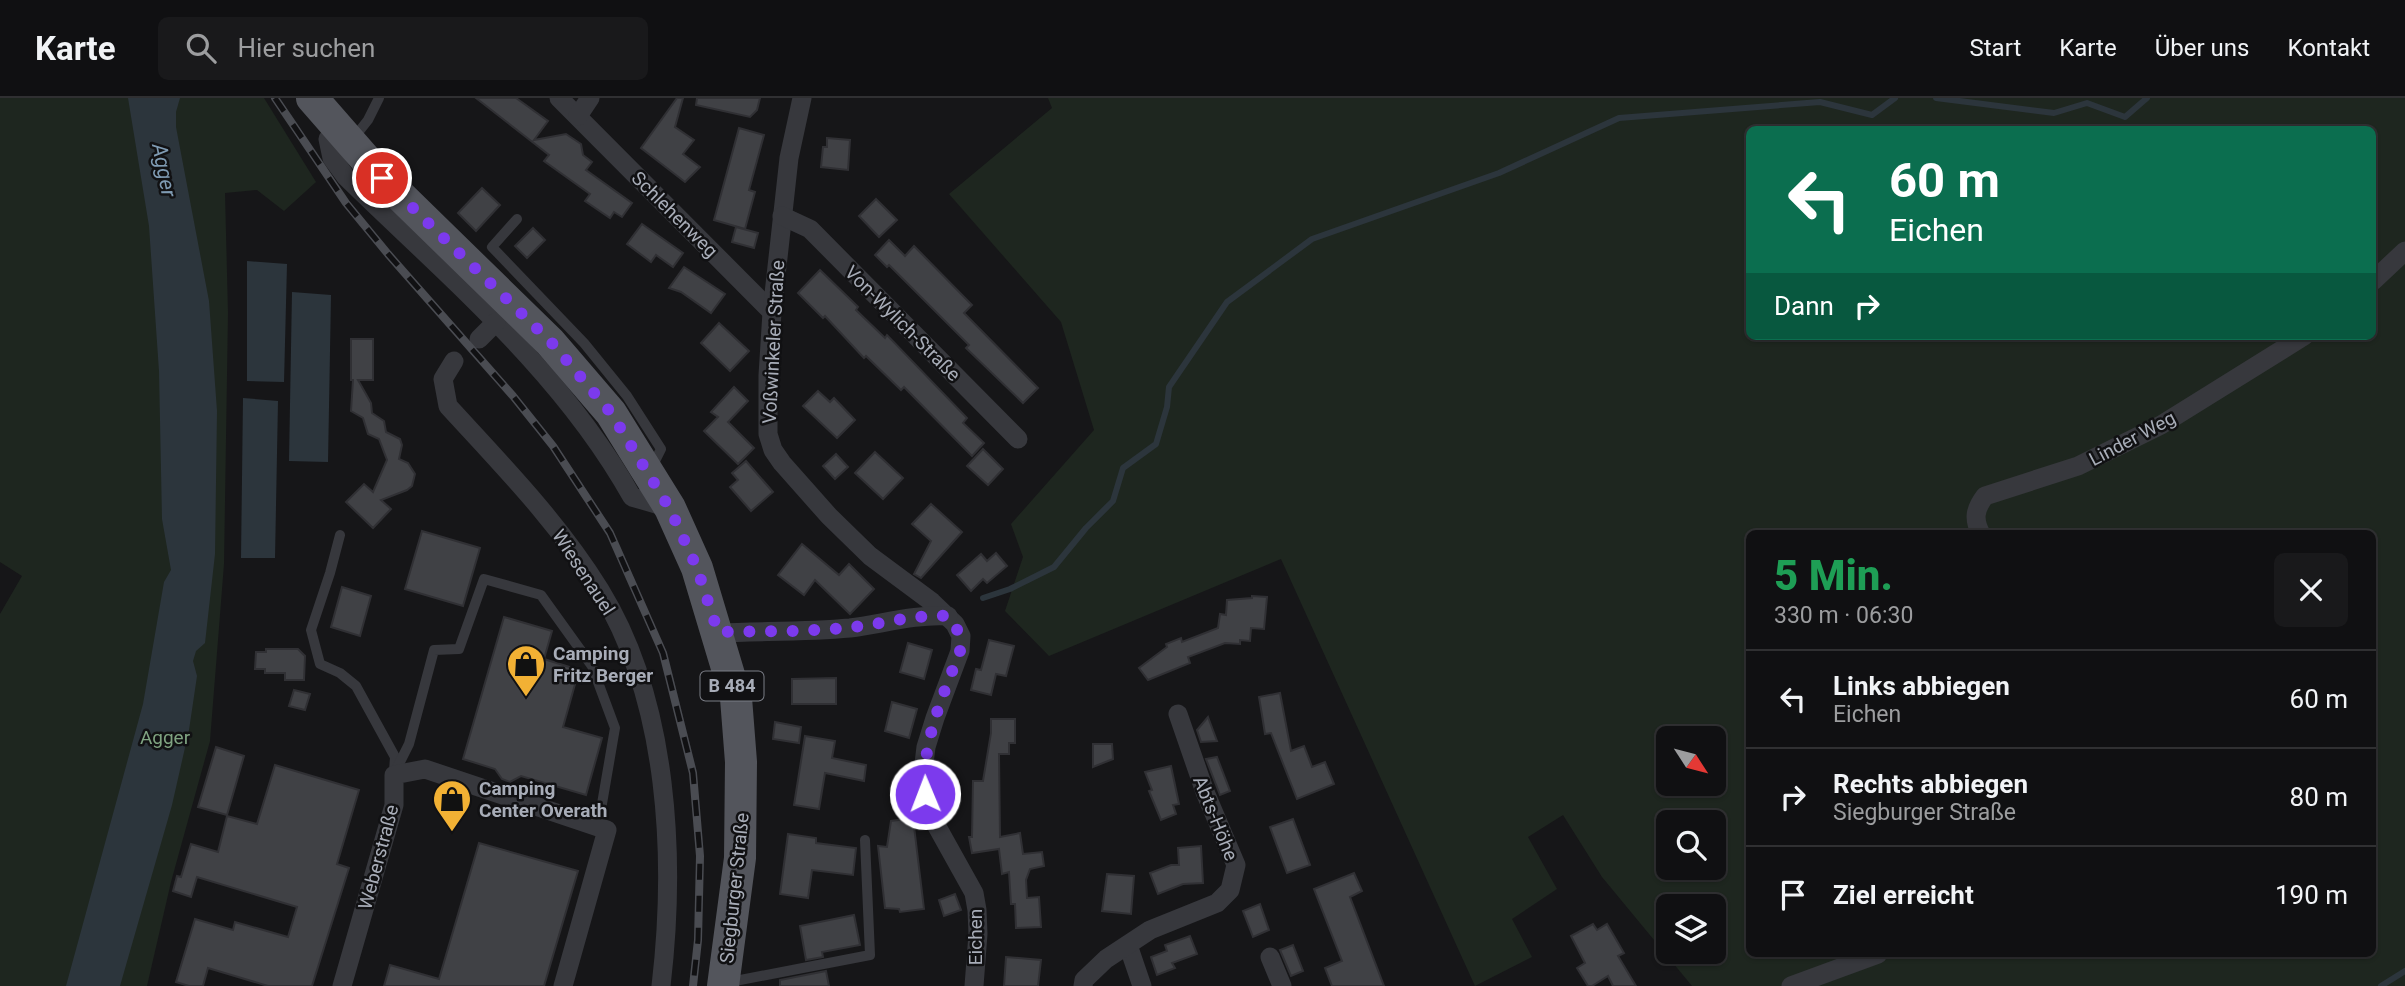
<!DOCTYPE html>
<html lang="de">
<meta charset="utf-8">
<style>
body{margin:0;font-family:Roboto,sans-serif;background:#19191b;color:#f1f3f6;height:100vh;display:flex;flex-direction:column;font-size:26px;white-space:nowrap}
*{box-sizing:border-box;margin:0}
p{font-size:23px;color:#9c9d9f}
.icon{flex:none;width:38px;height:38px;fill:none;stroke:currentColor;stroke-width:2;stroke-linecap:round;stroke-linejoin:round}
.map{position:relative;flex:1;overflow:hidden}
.side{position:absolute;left:1746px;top:432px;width:630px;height:427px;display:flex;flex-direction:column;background:#101012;border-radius:10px;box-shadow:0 2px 5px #0004,0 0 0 2px #303032}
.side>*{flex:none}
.hud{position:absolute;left:1746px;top:28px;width:630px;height:214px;border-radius:10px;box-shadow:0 2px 5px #0004,0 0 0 2px #303032;background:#0b6e4f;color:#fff;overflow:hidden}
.needle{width:46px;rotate:126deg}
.fabs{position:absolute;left:1656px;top:628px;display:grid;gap:14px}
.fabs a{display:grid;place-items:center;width:70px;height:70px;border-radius:10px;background:#101012;box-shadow:0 2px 5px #0004,0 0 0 2px #303032;font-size:35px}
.pin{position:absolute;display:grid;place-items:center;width:60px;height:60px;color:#fff;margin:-30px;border:4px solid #fff;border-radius:50%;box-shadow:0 2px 7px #0007}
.me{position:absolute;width:77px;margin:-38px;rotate:359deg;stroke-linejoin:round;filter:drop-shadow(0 0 5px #0008)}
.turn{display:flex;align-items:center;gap:24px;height:147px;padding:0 28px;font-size:32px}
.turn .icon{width:91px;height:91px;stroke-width:2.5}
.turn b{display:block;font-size:49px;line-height:60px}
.then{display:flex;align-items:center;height:66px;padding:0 28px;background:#0003;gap:14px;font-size:26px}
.round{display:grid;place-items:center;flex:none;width:74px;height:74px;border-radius:10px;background:#19191b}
.overview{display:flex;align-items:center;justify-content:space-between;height:119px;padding:0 28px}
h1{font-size:42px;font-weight:800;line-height:52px;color:#1e9e55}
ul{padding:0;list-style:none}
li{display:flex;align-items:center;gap:21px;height:98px;padding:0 28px;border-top:2px solid #303032}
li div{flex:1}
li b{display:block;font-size:26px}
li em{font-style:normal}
header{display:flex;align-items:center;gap:42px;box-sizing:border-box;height:98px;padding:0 35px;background:#101012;border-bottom:2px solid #303032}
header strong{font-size:33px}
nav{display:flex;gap:38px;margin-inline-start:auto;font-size:24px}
.search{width:490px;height:63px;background:#19191b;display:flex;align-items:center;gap:18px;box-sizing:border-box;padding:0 24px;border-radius:10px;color:#9c9d9f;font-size:26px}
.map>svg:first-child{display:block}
.green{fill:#1e261f;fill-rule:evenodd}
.water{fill:#2c353c}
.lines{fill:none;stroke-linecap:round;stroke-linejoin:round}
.stream{stroke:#2c353c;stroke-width:6}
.building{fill:#404145;stroke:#303034;stroke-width:2}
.lane{stroke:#37383d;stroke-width:10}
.street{stroke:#37383d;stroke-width:19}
.primary{stroke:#53555c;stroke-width:32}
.rail-casing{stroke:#4a4c52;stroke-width:8}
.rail{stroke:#111113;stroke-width:5;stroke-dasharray:16;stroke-linecap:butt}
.route{stroke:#7c3aed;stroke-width:12;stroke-dasharray:0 21.6}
.labels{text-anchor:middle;stroke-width:5;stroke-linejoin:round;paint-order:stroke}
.shield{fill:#111113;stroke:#7b7e86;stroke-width:2}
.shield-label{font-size:18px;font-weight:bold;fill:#a8adb8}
.street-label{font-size:19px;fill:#a8adb8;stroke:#111113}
.poi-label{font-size:19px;font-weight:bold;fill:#a8adb8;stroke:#111113;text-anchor:start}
.park-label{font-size:19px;fill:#7fa381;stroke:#111113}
.water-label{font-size:21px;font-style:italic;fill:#7f9bb3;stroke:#111113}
</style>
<header>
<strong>Karte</strong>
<div class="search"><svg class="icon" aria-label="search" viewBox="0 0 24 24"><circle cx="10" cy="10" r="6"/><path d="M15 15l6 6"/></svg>Hier suchen</div>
<nav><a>Start</a><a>Karte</a><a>Über uns</a><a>Kontakt</a></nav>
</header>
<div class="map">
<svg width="2405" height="888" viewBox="0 0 2405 888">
<rect width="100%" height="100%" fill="#161618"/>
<g class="green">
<path d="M0,0H264L316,84L284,113L257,92L225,95L228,215L224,466L210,643L171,784L147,888H0V516L22,478L0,464Z"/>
<path d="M1048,0H2405V888H1692L1602,779L1563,717L1528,739L1557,791L1512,821L1532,859L1475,888L1281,461L1049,558L1005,513L1023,459L1011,426L1094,332L1061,224L949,96L1052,10ZM1750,32H2373V238H1750ZM1750,436H2373V856H1750ZM1668,640H1713V686H1668ZM1668,724H1713V770H1668ZM1668,808H1713V854H1668Z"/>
</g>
<g class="water">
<path d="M128,0H180L176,14V29L209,203L217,313L215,456L205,545L196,553L193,563L197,578L189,632L172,707L120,888H66L143,606L164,484L171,472L162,421L159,273L149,128Z"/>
<path d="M247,163L287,166L284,284L247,283Z"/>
<path d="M292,194L331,197L328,364L289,363Z"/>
<path d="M243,300L278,303L275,460H241Z"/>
</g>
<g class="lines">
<g class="stream">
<path d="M1936,0L2054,15L2087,5L2125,19L2147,0"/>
<path d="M983,500L1010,491L1054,469L1086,430L1113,403L1123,370L1156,346L1167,309L1169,289L1227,204L1312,141L1499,75L1619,20L1820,4L1872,17L1895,0"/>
<path d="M2381,888L2405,873"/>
</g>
</g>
<g class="building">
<path d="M476,0H516L548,23L534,42L566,36L581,46L583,57L592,64L586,72L632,105L622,119L614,114L610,120L585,103L590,96L544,63L549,57Z"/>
<path d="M677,0H683L675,29L694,42L683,56L700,69L685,84L641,50Z"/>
<path d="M697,0H760L757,12L750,19L696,7Z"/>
<path d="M739,30L764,37L749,92L755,94L745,131L714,122Z"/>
<path d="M827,40L850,42L848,72L821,69L823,49H827Z"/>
<path d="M482,90L500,107L476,133L458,115Z"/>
<path d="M876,101L897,122L879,139L859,118Z"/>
<path d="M642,126L683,155L673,169L656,157L651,164L627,146Z"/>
<path d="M736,129L758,135L754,150L732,144Z"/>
<path d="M533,130L545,142L527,160L515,148Z"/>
<path d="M889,142L905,158L914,148L972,207L964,215L1038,290L1023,305L966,250L969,247L889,167L887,169L875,157Z"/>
<path d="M684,169L725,196L711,215L681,194L669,190Z"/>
<path d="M820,172L852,203L858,209L856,212L885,240L887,237L967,320L963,325L984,345L972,358L904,289L901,292L866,258L864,260L825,218L823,220L798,195Z"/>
<path d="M719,225L749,253L730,273L701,245Z"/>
<path d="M351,241H373V282H358L371,305L372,315L384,323L386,334L400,341L402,347L399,361L408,365L415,376L412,388L407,392L381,402L391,411L373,430L346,404L364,386L373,394L387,362L379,341L368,336L363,320L351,313L353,282H351Z"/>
<path d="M734,289L748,303L728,324L754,350L738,366L704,333L718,319L711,314Z"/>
<path d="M818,293L830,304L834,300L855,322L837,340L803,308Z"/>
<path d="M983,351L1003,371L988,387L967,368Z"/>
<path d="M875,354L903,380L883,401L855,375Z"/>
<path d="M836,356L848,369L835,381L823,368Z"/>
<path d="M746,363L773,394L751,413L730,389L738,382L732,375Z"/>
<path d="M931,406L962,434L921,480L914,476L931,443L912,426Z"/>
<path d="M422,433L480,450L463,508L405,491Z"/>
<path d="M802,446L839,477L849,466L874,491L850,516L815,482L804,497L778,477Z"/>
<path d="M996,455L1007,468L987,485L983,481L971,493L957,477L981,456L987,463Z"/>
<path d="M342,489L371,498L360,538L331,529Z"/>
<path d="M1252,498L1267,499L1264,531L1251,530L1250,543L1240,542V546L1225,545L1188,559L1190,565L1148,582L1139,570L1167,549L1166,546L1181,540L1182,544L1218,530L1220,516L1226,517L1227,502L1252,500Z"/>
<path d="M504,519L552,533L544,561L579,572L563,629L602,640L586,697L521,678L510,684L502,681L495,671L463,661Z"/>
<path d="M989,542L1014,548L1006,578L996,576L991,597L971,592L976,571L981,572Z"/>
<path d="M908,545L932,552L924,581L900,574Z"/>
<path d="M266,551H298L305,558L304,582H285V575H265V571H255L256,554H266Z"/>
<path d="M836,580V606H792V581Z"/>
<path d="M294,592L310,596L305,612L289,608Z"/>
<path d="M1280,595L1291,653L1304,648L1312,669L1325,664L1334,686L1297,701L1271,635L1265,636L1262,617L1259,599Z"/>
<path d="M892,604L917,611L909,640L885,633Z"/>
<path d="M1208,619L1217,643L1201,644L1197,632Z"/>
<path d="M991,621H1015V645H1009V656H999L1000,739L1020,735L1023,756L1042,754L1044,768L1030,771L1026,782L1027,800L1039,799L1041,829L1016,830L1015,806H1011L1009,774L1002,776L999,751L972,755L969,739H972L973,683H983L991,635Z"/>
<path d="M775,624L801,629L799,645L773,641Z"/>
<path d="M805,638L835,643L832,660L866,667L864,683L825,675L819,711L794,707Z"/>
<path d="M1093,646H1112L1113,661L1093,669Z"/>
<path d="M216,649L244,658L227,717L198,709Z"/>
<path d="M1217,659L1230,693L1220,697L1206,661Z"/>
<path d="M275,667L359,692L337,766L349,770L312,888H268L208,870L203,888H189L176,884L195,821L233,832L235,824L288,839L297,809L197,779L191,799L173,793L177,778L181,779L191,746L218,754L227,718L257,726Z"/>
<path d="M1171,668L1179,706L1173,707L1176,716L1161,722L1149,693L1152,692L1145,674Z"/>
<path d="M913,720L924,811L900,814L899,811L885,810L878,748L887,749L891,723Z"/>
<path d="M1293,721L1310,767L1287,775L1270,729Z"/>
<path d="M788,736L816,740V745L856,750L853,777L812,772L808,800L780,796Z"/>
<path d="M479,745L578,773L544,888H384L390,867L439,881Z"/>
<path d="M1201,748L1203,785L1183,786L1158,796L1150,775L1171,767H1179L1178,750Z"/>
<path d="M1354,775L1362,793L1350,799L1384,888H1332L1325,870L1342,863L1314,791Z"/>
<path d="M1107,776L1134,778L1131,816L1102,813Z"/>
<path d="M955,796L961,812L944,818L939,802Z"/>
<path d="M1260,806L1269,832L1253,839L1243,813Z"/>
<path d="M854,817L860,847L822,854L823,859L806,862L800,828Z"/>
<path d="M1593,826L1597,832L1607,826L1624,855L1618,858L1636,888H1613L1608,878L1592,888H1588L1577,870L1585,865L1571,838Z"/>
<path d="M1190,838L1197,856L1172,865L1175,870L1157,877L1151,859L1167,853L1165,847Z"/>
<path d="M1293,847L1303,873L1291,878L1280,852Z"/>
<path d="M1006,859L1041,862L1038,888H1004Z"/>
<path d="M826,873L829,888H780V882Z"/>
</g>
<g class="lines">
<g class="lane">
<path d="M353,41L368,22L379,0"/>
<path d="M517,121L492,149L584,245L627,298L661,351L652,369"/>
<path d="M340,437L330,475L311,532L320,566L340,575L356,588L395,659L394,673"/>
<path d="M394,676L409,646L434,552L459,551L484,481L541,497L592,568L615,630L598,729"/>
<path d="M730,884L870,857L865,742"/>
</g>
<g class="street">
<path d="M559,0L772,214"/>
<path d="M802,0L789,60L772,214L768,277V336L773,352L782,365L829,418L870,458L932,504L955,526L961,538L960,553L935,620L926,649L923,674L930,716L974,795L977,812L978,836L974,888"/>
<path d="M578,18L590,0"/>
<path d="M338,30L328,41L332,60L346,79C448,179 562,273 632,399L670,410"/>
<path d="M782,118L810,131L1018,341"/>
<path d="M2373,183L2405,153"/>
<path d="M479,241L496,224"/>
<path d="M454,263L443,281L448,308C502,367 558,424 600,492C669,604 676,761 661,888"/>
<path d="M1981,436C1973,421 1975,411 1985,398L2078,368L2161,327L2304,238"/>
<path d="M718,535C762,533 806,534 850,530C882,526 915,516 948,518"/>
<path d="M1128,847L1142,888"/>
<path d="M1270,859L1282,888"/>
<path d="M342,888L394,707V677L425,671L607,732L563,888"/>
<path d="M1083,888L1084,882L1106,861L1150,832L1217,805L1230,792L1236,767L1205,694L1178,616"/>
<path d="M1791,888L1878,856"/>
</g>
<path class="primary" d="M312,0L382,80L550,244L611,315L670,410L697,470L736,600L741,664L740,760L723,888"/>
<defs>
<path id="rail" d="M275,0L346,105L388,156L513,298L553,348L610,435L663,555L693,675L700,758L698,842L693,888"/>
</defs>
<use href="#rail" class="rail-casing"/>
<use href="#rail" class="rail"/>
</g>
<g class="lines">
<path class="route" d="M382,80L551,244L611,315L670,411L697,470L718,534C760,533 803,534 844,530C879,527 913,516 948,518C958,530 961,538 960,553C942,600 921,646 925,696"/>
</g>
<defs>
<symbol id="shop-pin" viewBox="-11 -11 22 30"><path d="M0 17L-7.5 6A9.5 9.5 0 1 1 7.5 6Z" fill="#f2b134" stroke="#111113"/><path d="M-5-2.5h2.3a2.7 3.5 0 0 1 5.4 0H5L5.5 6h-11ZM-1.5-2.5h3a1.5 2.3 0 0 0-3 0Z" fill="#111"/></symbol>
</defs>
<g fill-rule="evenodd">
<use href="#shop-pin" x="504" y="544" width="44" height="60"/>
<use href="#shop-pin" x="430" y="679" width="44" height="60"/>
</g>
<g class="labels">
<rect class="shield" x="700.5" y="573.5" width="63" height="29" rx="5"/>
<g class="shield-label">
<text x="732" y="594">B 484</text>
</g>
<g class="street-label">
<text transform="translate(675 116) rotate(45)" y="7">Schlehenweg</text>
<text transform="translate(903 225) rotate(45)" y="7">Von-Wylich-Straße</text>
<text transform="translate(773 244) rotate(-87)" y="7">Voßwinkeler Straße</text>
<text transform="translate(2132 340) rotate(-28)" y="7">Linder Weg</text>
<text transform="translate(584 474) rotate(57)" y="7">Wiesenauel</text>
<text transform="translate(1216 720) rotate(68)" y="7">Abts-Höhe</text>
<text transform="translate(378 759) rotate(-75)" y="7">Weberstraße</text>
<text transform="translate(734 790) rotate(-84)" y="7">Siegburger Straße</text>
<text transform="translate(975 839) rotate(-90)" y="7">Eichen</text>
</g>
<g class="poi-label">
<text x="553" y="562">Camping<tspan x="553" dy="22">Fritz Berger</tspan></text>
<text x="479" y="697">Camping<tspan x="479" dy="22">Center Overath</tspan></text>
</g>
<g class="park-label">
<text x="165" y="646">Agger</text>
</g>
<g class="water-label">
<text transform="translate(164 72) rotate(79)" y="7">Agger</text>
</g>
</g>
</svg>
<div class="fabs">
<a><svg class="needle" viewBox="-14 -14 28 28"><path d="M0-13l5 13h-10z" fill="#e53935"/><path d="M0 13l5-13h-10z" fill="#9c9d9f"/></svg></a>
<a><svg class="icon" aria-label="search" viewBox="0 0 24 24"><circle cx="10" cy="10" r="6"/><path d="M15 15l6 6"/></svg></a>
<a><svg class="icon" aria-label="layers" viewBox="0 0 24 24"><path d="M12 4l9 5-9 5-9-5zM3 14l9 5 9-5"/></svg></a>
</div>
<div class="pin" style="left:382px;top:80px;background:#d93025"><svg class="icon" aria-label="arrive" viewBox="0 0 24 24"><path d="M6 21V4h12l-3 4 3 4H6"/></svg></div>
<svg class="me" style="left:925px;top:696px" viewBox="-20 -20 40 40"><circle r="17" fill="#7c3aed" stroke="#fff" stroke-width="3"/><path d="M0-11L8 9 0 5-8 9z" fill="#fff"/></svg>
<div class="hud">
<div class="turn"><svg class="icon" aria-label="left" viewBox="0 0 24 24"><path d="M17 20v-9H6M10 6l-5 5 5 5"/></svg><div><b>60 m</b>Eichen</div></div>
<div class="then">Dann<svg class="icon" aria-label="right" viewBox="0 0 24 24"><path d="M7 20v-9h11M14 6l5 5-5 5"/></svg></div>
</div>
<section class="side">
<div class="overview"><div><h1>5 Min.</h1><p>330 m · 06:30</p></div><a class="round"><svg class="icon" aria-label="close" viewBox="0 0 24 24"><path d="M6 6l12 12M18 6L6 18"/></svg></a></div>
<ul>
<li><svg class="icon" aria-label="left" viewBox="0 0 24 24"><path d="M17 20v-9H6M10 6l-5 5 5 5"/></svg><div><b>Links abbiegen</b><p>Eichen</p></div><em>60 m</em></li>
<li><svg class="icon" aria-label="right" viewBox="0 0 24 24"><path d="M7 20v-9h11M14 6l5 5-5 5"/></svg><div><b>Rechts abbiegen</b><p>Siegburger Straße</p></div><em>80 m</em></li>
<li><svg class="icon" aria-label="arrive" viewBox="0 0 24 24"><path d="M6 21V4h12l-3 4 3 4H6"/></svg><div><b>Ziel erreicht</b></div><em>190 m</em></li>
</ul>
</section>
</div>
